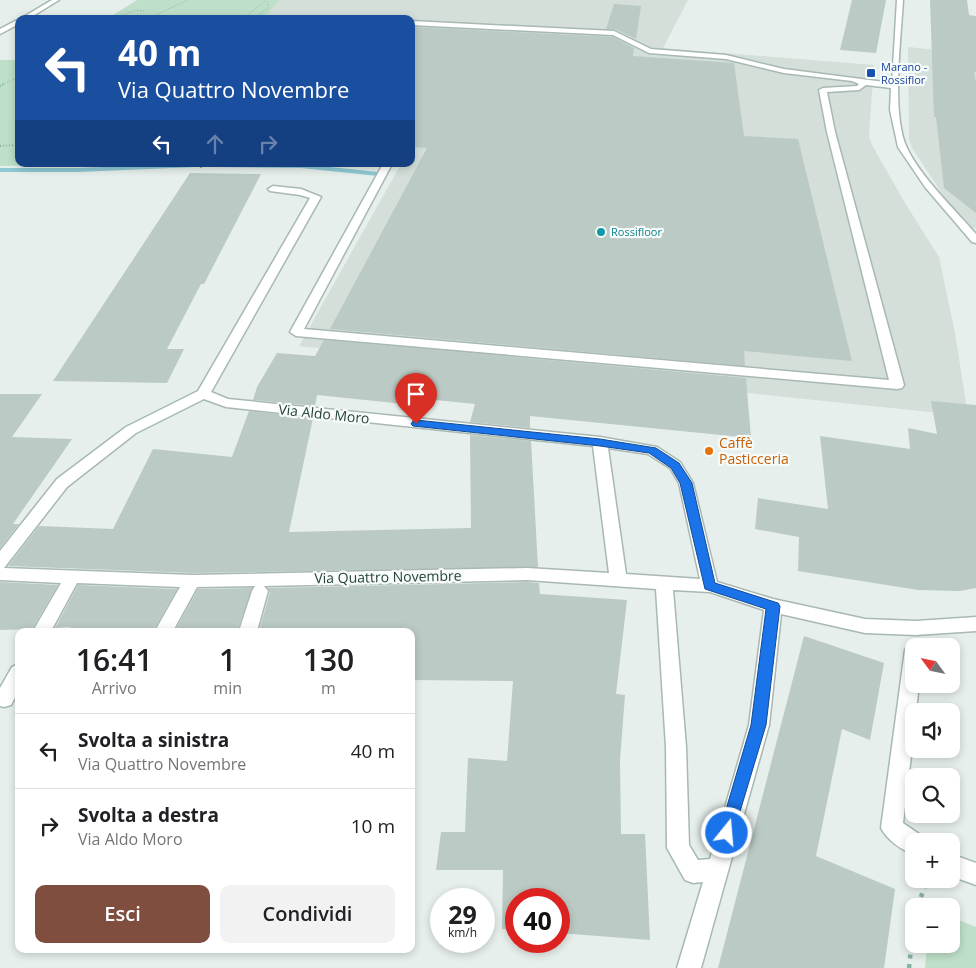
<!DOCTYPE html>
<html lang="it">
<meta charset="utf-8">
<style>
body{margin:0;font-family:"Open Sans",sans-serif;background:#f2f2f2;color:#202124;height:100vh;display:flex;flex-direction:column;font-size:19px;white-space:nowrap}
*{box-sizing:border-box;margin:0}
p{font-size:16px;color:#757577}
.icon{flex:none;width:28px;height:28px;fill:none;stroke:currentColor;stroke-width:2;stroke-linecap:round;stroke-linejoin:round}
.map{position:relative;flex:1;overflow:hidden}
.sheet{position:absolute;left:15px;top:628px;width:400px;height:325px;display:flex;flex-direction:column;background:#fff;border-radius:10px;box-shadow:0 2px 8px #0003}
.sheet>*{flex:none}
.top-card{position:absolute;left:15px;top:15px;width:400px;height:152px;border-radius:10px;box-shadow:0 2px 8px #0003;background:#1a4fa0;color:#fff;overflow:hidden}
.needle{width:32px;rotate:303deg}
.tools{position:absolute;left:905px;top:638px;display:grid;gap:10px}
.tools a{display:grid;place-items:center;width:55px;height:55px;border-radius:10px;background:#fff;box-shadow:0 2px 8px #0003;font-size:25px}
.speed{position:absolute;left:430px;top:888px;display:flex;gap:10px;font-size:25px;font-weight:700;text-align:center}
.speed>*{display:grid;place-content:center;width:65px;height:65px;border-radius:50%;background:#fff;box-shadow:0 2px 8px #0003;line-height:1}
.speed small{font-size:12px;font-weight:400}
.speed .limit{border:8px solid #d22;background:#fff;color:#111}
.pin{position:absolute;display:grid;place-items:center;width:42px;height:42px;color:#fff;margin:-51px -21px;border-radius:50% 50% 50% 0;rotate:-45deg;box-shadow:0 0 5px #0007}
.pin .icon{rotate:45deg}
.me{position:absolute;width:55px;margin:-28px;rotate:17deg;stroke-linejoin:round;filter:drop-shadow(0 0 4px #0008)}
.turn{display:flex;align-items:center;gap:18px;height:105px;padding:0 20px;font-size:22px}
.turn .icon{width:65px;height:65px;stroke-width:2.5}
.turn b{display:block;font-size:35px;line-height:42px}
.lanes{display:flex;align-items:center;height:48px;padding:0 20px;background:#0003;justify-content:center;gap:25px;direction:ltr}
.lanes .off{opacity:.35}
.eta{display:flex;justify-content:space-evenly;align-items:center;height:85px;text-align:center}
.eta b{font-size:30px;font-weight:600;line-height:35px}
.cta{display:flex;gap:10px;margin-top:auto;padding:10px 20px}
.cta a{flex:1;height:58px;border-radius:10px;background:#7f4e3f;color:#fff;font-size:20px;font-weight:600;line-height:58px;text-align:center}
.cta a+a{background:#f2f2f2;color:#202124}
ul{padding:0;list-style:none}
li{display:flex;align-items:center;gap:15px;height:75px;padding:0 20px;border-top:1px solid #e0e0e0}
li div{flex:1}
li b{display:block;font-size:19px}
li em{font-style:normal}
.map>svg:first-child{display:block}
.built{fill:#d4dfda}
.green{fill:#bfe0c8}
.lines{fill:none;stroke-linecap:round;stroke-linejoin:round}
.stream{fill:#8ec9d4;fill-rule:evenodd}
.building{fill:#bbcac4}
.minor-casing{stroke:#a8b8b2;stroke-width:3}
.path-far2{stroke:#86b3a5;stroke-width:1;stroke-dasharray:1 2;stroke-linecap:butt}
.path-far1{stroke:#86b3a5;stroke-width:2;stroke-dasharray:1 2;stroke-linecap:butt}
.path{stroke:#86b3a5;stroke-width:4.5;stroke-dasharray:4 5.5;stroke-linecap:butt}
.minor{fill:#fff;fill-rule:evenodd}
.route{fill:#1a73e8;stroke:#114b97}
.transit-dot{fill:#1a4fb4;stroke:#f7fbf9;stroke-width:2}
.culture-dot{fill:#0f9aa8;stroke:#f7fbf9;stroke-width:2}
.food-dot{fill:#e8710a;stroke:#f7fbf9;stroke-width:2}
.labels{text-anchor:middle;stroke-width:4.5;stroke-linejoin:round;paint-order:stroke}
.far-transit-label{font-size:11px;fill:#164399;stroke:#f7fbf9;text-anchor:start}
.far-culture-label{font-size:11px;fill:#0d838f;stroke:#f7fbf9;text-anchor:start}
.street-label{font-size:14px;fill:#24423a;stroke:#f7fbf9}
.food-label{font-size:14px;fill:#c56008;stroke:#f7fbf9;text-anchor:start}
</style>
<div class="map">
<svg width="976" height="968" viewBox="0 0 976 968">
<rect width="100%" height="100%" fill="#e6efeb"/>
<g class="built">
<path d="M280,0H688L663,48L874,65L869,136L872,145L905,203L939,257L955,333L968,416L299,346L401,164H411V19H263Z"/>
<path d="M908,47L976,54V228L968,229L949,204L912,148L909,140Z"/>
</g>
<g class="green">
<path d="M137,0H280L263,19H107Z"/>
<path d="M0,60H19V164H106L0,166Z"/>
<path d="M951,917L976,927V968H925L927,944H951Z"/>
</g>
<g class="lines">
<g class="stream">
<path d="M177,164L199,165L196,167L78,172H0V168H78Z"/>
<path d="M205,164H301L378,172L381,174L378,176L301,168L208,167L206,166Z"/>
</g>
</g>
<g class="building">
<path d="M852,0H886L876,53L840,50Z"/>
<path d="M930,0H967L969,15L976,16V72H974L976,83V213L944,188L936,117H934Z"/>
<path d="M614,4L641,6L636,39L615,29H606Z"/>
<path d="M411,27L613,37L634,48L633,56L734,63L744,136L798,139L852,361L744,351L745,366L330,329L427,148L411,147Z"/>
<path d="M190,173L261,174L204,284H201L167,349H184L167,383L53,381Z"/>
<path d="M324,340L746,378L751,438L530,416V428L470,422L475,404L406,397L404,404L317,395L315,406L253,400L257,387L277,353L315,356Z"/>
<path d="M0,394H42L12,437L72,439L13,524H19L0,548Z"/>
<path d="M931,401L976,405V588L960,591L918,590L798,571L799,537L755,529L758,498L828,509L820,436L910,449L908,428L937,434Z"/>
<path d="M249,411L313,418L289,532L471,528L470,435L531,441L538,567L192,573L8,566L39,526L113,529L153,449L232,457Z"/>
<path d="M0,582L58,585L32,629L0,630Z"/>
<path d="M527,582L539,583L540,594L627,600L616,694L625,695L620,760L621,834H645L650,940L559,933V899H516V930L502,929L503,870H436L441,832H465L468,758L507,761L513,681L411,680V631H259L270,592L268,588Z"/>
<path d="M78,585L177,589L153,631H68L70,627L55,628Z"/>
<path d="M252,588L237,631H175L198,589Z"/>
<path d="M804,636L884,663L870,740L842,729L816,856L895,889L884,968H718Z"/>
</g>
<g class="lines">
<defs>
<g id="minor">
<path d="M52,0H59L28,19H20Z"/>
<path d="M897,0H903C901,38 891,115 907,148C920,176 955,210 976,234V243L972,242L925,187L898,147L890,110L891,88L866,85L859,90L827,92L835,132L904,385L902,388L897,389L296,336L290,332L383,164H392L304,329L889,380L827,132L819,90L823,88L857,86L859,84L852,81L784,73L726,59L649,53L613,35L411,25V21L614,31L651,49L726,55L784,69L892,83Z"/>
<path d="M19,19V24L0,34V29Z"/>
<path d="M273,186L301,189L321,197L211,392L228,399L600,437L657,447L680,462L693,483L717,582L773,599L865,619L916,621L976,617V631L916,635L865,633L781,614L769,725L701,968H677L703,882L693,883L685,880L667,848L666,747L656,589L527,580L264,586L268,591L257,631H239L252,591L255,586L197,587L173,631H155L180,587L77,583L51,631H33L61,583L0,580V551L57,479L126,427L198,391L310,198L300,195L270,191L268,189ZM204,399L226,407L593,446L609,573L527,568L192,575L4,568L67,487L136,433ZM608,448L648,454L670,468L679,483L700,579L626,574ZM673,590L710,592L764,610L749,725L710,859L698,860L689,845L686,747Z"/>
<path d="M914,643L921,646H914V684H919L916,711H914V731L903,823L922,836L924,841H914V855C902,850 887,840 881,828L905,650L908,645Z"/>
<path d="M19,664V690L11,705L4,707L0,706V688L12,667Z"/>
<path d="M951,854L976,863V885L951,876Z"/>
</g>
</defs>
<use href="#minor" class="minor-casing"/>
<g class="path-far2">
<path d="M115,19L135,10L144,11"/>
<path d="M147,19L188,0"/>
<path d="M243,19L266,0"/>
<path d="M253,19L268,8V0"/>
<path d="M2,85L19,77"/>
</g>
<g class="path-far1">
<path d="M0,86L4,84"/>
<path d="M0,146L19,145"/>
<path d="M201,164V168"/>
</g>
<g class="path">
<path d="M918,906L927,879"/>
<path d="M909,968L914,920"/>
</g>
<use href="#minor" class="minor"/>
</g>
<path class="route" d="M416,420L600,439L656,448L679,463L692,483L715,583L778,603L780,606L766,725L732,838L727,841L721,838L719,833L751,725L766,609L705,589L680,483L671,468L649,453L600,446L413,426L411,424L413,421Z"/>
<rect class="transit-dot" x="866" y="68" width="10" height="10" rx="2.5"/>
<circle class="culture-dot" cx="601" cy="232" r="5"/>
<circle class="food-dot" cx="709" cy="451" r="5"/>
<g class="labels">
<g class="far-transit-label">
<text x="881" y="71">Marano -<tspan x="881" dy="13">Rossiflor</tspan></text>
</g>
<g class="far-culture-label">
<text x="611" y="236">Rossifloor</text>
</g>
<g class="street-label">
<text transform="translate(324 414) rotate(6)" y="5">Via Aldo Moro</text>
<text transform="translate(388 577) rotate(-1)" y="5">Via Quattro Novembre</text>
</g>
<g class="food-label">
<text x="719" y="448">Caffè<tspan x="719" dy="16">Pasticceria</tspan></text>
</g>
</g>
</svg>
<div class="tools">
<a><svg class="needle" viewBox="-14 -14 28 28"><path d="M0-13l5 13h-10z" fill="#e53935"/><path d="M0 13l5-13h-10z" fill="#757577"/></svg></a>
<a><svg class="icon" aria-label="sound" viewBox="0 0 24 24"><path d="M4 9h4l5-4v14l-5-4H4zM17 9q2 3 0 6"/></svg></a>
<a><svg class="icon" aria-label="search" viewBox="0 0 24 24"><circle cx="10" cy="10" r="6"/><path d="M15 15l6 6"/></svg></a>
<a>+</a>
<a>−</a>
</div>
<div class="speed"><div>29<small>km/h</small></div><div class="limit">40</div></div>
<div class="pin" style="left:416px;top:424px;background:#d93025"><svg class="icon" aria-label="arrive" viewBox="0 0 24 24"><path d="M6 21V4h12l-3 4 3 4H6"/></svg></div>
<svg class="me" style="left:727px;top:833px" viewBox="-20 -20 40 40"><circle r="17" fill="#1a73e8" stroke="#fff" stroke-width="3"/><path d="M0-11L8 9 0 5-8 9z" fill="#fff"/></svg>
<div class="top-card">
<div class="turn"><svg class="icon" aria-label="left" viewBox="0 0 24 24"><path d="M17 20v-9H6M10 6l-5 5 5 5"/></svg><div><b>40 m</b>Via Quattro Novembre</div></div>
<div class="lanes"><svg class="icon" aria-label="left" viewBox="0 0 24 24"><path d="M17 20v-9H6M10 6l-5 5 5 5"/></svg><svg class="icon off" aria-label="ahead" viewBox="0 0 24 24"><path d="M12 20V5M6 11l6-6 6 6"/></svg><svg class="icon off" aria-label="right" viewBox="0 0 24 24"><path d="M7 20v-9h11M14 6l5 5-5 5"/></svg></div>
</div>
<section class="sheet">
<div class="eta">
<div><b>16:41</b><p>Arrivo</p></div>
<div><b>1</b><p>min</p></div>
<div><b>130</b><p>m</p></div>
</div>
<ul>
<li><svg class="icon" aria-label="left" viewBox="0 0 24 24"><path d="M17 20v-9H6M10 6l-5 5 5 5"/></svg><div><b>Svolta a sinistra</b><p>Via Quattro Novembre</p></div><em>40 m</em></li>
<li><svg class="icon" aria-label="right" viewBox="0 0 24 24"><path d="M7 20v-9h11M14 6l5 5-5 5"/></svg><div><b>Svolta a destra</b><p>Via Aldo Moro</p></div><em>10 m</em></li>
</ul>
<div class="cta"><a>Esci</a><a>Condividi</a></div>
</section>
</div>
